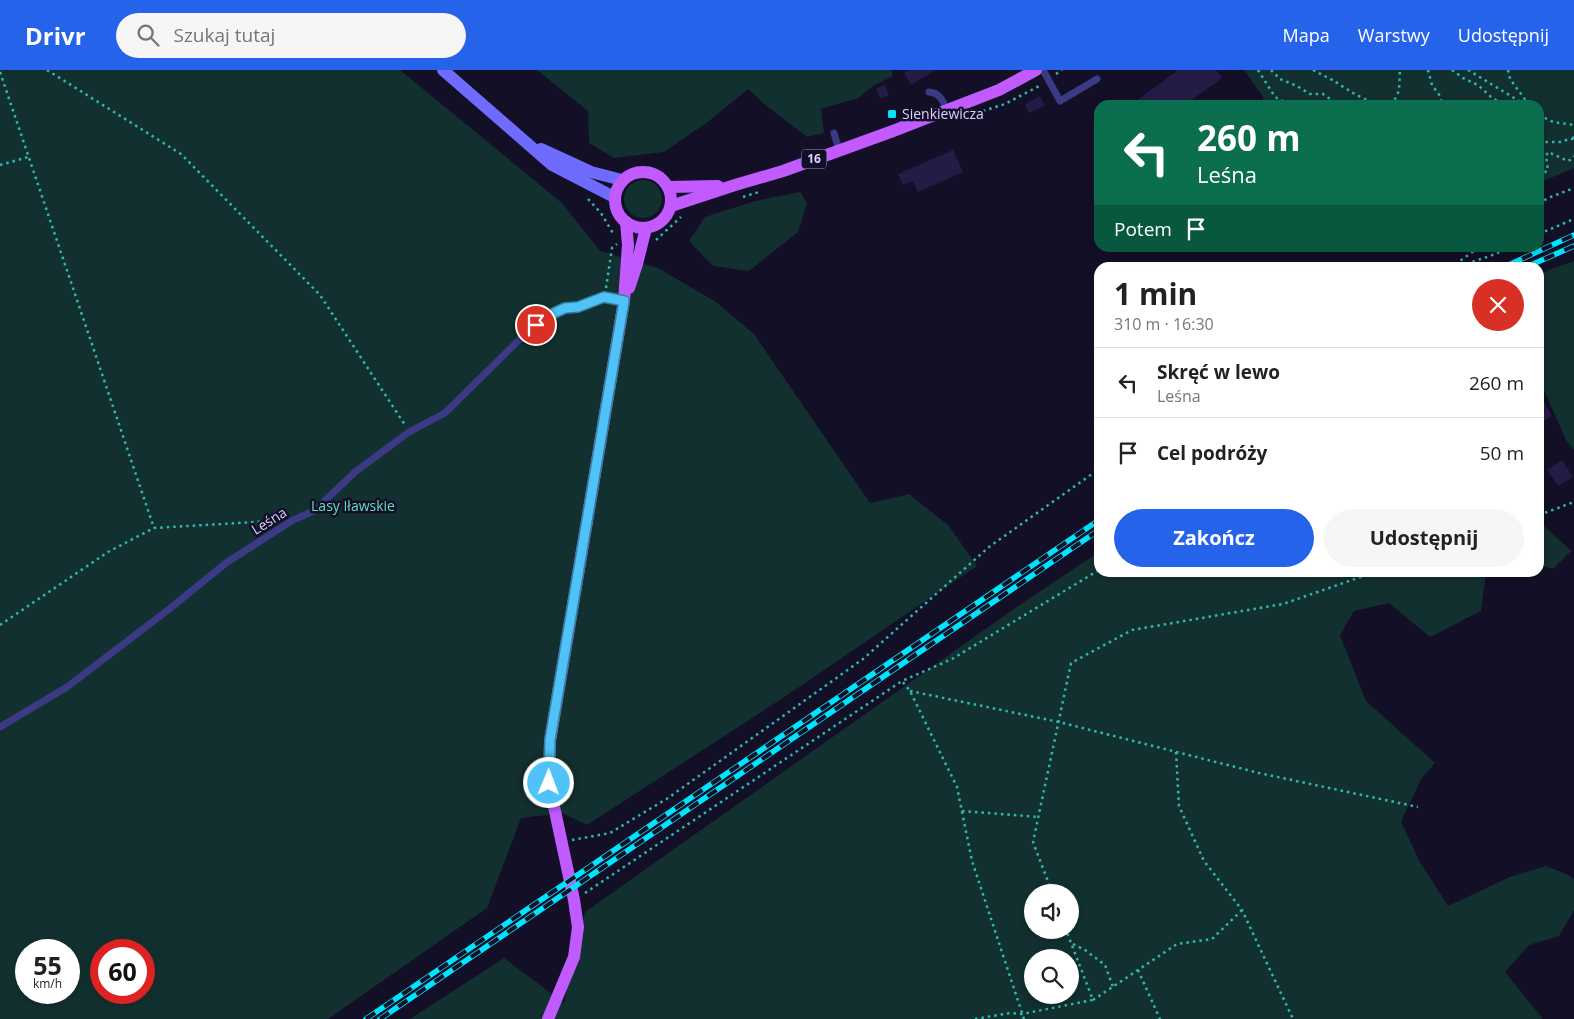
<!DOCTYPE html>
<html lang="pl">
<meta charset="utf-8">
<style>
body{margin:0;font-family:"Open Sans",sans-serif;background:#f6f6f6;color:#222;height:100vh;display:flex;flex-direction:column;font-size:19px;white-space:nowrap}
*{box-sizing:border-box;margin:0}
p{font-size:16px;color:#767676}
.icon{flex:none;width:28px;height:28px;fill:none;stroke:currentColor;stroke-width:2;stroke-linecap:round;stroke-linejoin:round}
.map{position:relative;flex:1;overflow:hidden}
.side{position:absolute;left:1094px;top:192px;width:450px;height:315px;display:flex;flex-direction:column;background:#fff;border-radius:15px;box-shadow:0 2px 8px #0003}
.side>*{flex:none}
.guide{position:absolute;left:1094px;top:30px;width:450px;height:152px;border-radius:15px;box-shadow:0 2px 8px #0003;background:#0b6e4f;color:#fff;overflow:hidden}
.buttons{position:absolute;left:1024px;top:814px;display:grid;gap:10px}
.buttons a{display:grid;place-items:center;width:55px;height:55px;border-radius:50%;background:#fff;box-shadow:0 2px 8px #0003;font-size:25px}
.speed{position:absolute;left:15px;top:869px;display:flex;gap:10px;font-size:25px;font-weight:700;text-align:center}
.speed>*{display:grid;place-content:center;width:65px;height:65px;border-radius:50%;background:#fff;box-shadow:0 2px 8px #0003;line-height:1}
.speed small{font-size:12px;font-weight:400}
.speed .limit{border:8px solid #d22;background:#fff;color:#111}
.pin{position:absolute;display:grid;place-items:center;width:42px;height:42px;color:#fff;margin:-21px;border:2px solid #fff;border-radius:50%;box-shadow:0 1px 5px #0007}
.me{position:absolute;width:55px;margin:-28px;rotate:1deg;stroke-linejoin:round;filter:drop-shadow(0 0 4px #0008)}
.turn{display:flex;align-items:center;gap:18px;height:105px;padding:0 20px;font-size:22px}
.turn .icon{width:65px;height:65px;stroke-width:2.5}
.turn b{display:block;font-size:35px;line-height:42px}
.then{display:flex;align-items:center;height:48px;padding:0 20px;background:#0003;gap:10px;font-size:19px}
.round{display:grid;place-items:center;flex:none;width:52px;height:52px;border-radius:26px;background:#f6f6f6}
.headline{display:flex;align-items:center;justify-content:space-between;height:85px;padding:0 20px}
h1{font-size:30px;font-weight:700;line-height:38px}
.cta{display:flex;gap:10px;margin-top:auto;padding:10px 20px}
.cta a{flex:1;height:58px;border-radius:30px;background:#2563eb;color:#fff;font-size:20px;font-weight:700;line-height:58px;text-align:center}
.cta a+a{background:#f6f6f6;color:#222}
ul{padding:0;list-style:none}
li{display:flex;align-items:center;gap:15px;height:70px;padding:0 20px;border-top:1px solid #e0e0e0}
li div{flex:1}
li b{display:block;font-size:19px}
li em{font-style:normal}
header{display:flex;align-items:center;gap:30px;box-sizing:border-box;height:70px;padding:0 25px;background:#2563eb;color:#fff}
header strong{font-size:24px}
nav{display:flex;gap:28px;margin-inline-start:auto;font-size:18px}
.search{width:350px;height:45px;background:#f6f6f6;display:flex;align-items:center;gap:12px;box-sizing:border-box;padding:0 18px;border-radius:28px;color:#767676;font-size:19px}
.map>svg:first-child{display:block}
.green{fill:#12302f;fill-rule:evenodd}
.building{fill:#241b47}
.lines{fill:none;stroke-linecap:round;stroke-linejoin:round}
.path{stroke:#2fb8b0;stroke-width:2.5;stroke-dasharray:2.5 4;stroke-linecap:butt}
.service{stroke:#3d3a85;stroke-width:7}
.secondary{stroke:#6f6bff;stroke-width:12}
.primary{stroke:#c25bff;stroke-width:12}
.rail-casing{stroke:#00e5ff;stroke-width:5.5}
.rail{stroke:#130f26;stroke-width:4;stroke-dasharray:11;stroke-linecap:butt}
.route-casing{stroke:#337fa1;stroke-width:12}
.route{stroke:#4fc3f7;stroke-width:9}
.poi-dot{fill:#00e5ff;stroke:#130f26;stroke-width:2}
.labels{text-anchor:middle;stroke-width:5;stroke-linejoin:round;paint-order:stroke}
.shield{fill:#130f26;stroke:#9e99be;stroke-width:1}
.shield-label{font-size:12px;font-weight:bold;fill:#d9d4ff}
.poi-label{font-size:14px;fill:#d9d4ff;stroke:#130f26;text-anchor:start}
.park-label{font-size:14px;fill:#5fe0c0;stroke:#130f26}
.street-label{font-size:14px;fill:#d9d4ff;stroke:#130f26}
</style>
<header>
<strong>Drivr</strong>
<div class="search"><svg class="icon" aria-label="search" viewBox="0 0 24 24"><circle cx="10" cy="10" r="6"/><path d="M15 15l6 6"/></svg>Szukaj tutaj</div>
<nav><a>Mapa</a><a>Warstwy</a><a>Udostępnij</a></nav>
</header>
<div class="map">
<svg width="1574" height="949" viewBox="0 0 1574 949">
<rect width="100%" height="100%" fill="#130f26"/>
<g class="green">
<path d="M0,0H400L562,133L600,181L658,198L716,232L754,264L870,433L909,424L949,456L977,496L783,628L587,755L562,743L521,748L487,838L328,949H0ZM26,880H69V922H26ZM101,880H144V922H101Z"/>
<path d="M537,0H891L893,6L873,16L858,28L821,39L824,63L807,67L763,33L748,19L709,51L664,82L614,88L589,73L588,41Z"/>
<path d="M1244,0H1574V98L1539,113V35H1266L1261,24Z"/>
<circle cx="643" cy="129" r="19"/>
<path d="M800,122L807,133L798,162L749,201L713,196L689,171L705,147L755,131Z"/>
<path d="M1574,191V380L1566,370L1539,309V206L1551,199Z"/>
<path d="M1539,451L1571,481L1553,499L1539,495Z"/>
<path d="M1099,482V502L1486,503L1481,541L1430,567L1389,533L1354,541L1340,565L1366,631L1435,693L1421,709L1401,752L1420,792L1448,836L1510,807L1546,796L1570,806L1574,810V840L1559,866L1529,875L1505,902L1543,949H410L504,888L564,933L585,842L1018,536ZM1032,822H1070V860H1032ZM1032,888H1070V925H1032Z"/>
</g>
<g class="building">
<path d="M909,0H935L911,15L904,3Z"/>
<path d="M1178,0H1216L1222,8L1185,35H1131Z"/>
<path d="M885,15L889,25L880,29L876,19Z"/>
<path d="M1040,26L1045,36L1029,43L1025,34Z"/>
<path d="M953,80L963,102L918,122L913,111L903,115L898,104Z"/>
<path d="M1539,324L1552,346L1539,354Z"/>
<path d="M1562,390L1573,407L1558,416L1547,400Z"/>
</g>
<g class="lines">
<g class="path">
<path d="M47,0L181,84L320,225L405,355"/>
<path d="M1258,0L1275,27L1291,35"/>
<path d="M1271,0L1280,9L1297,16L1310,24H1323L1339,35"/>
<path d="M1313,0C1320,4 1327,7 1334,11C1346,18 1380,44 1394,30C1401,23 1399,9 1400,0"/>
<path d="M1428,0L1432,15L1440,26L1442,35"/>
<path d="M1452,0L1463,8L1478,15L1491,27L1504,35"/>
<path d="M1468,0L1524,34H1528"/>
<path d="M1508,0L1510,9L1529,35"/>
<path d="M0,2L154,458"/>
<path d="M1056,4L1062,0"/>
<path d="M983,41L1005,34L1041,15"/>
<path d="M1539,45L1553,52L1574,55"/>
<path d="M1573,69L1574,64"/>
<path d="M1539,72H1561L1569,69H1573"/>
<path d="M0,95L28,87"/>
<path d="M1539,100L1544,103L1548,100L1546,86L1548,82L1568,91L1572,89L1574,86"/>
<path d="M743,127L759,122"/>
<path d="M588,129L601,143L614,165"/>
<path d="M1539,134L1548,128L1574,118"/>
<path d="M1539,164L1574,149"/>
<path d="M656,170L681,147"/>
<path d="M1450,198L1478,178"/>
<path d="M1454,198L1490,186L1509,178"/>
<path d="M606,218L612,178L617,174"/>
<path d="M1539,445L1574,432"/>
<path d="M0,555L108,482L154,458L272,451"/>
<path d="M910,621L1059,652L1259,703L1418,737"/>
<path d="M1176,682L1179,736L1204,791L1242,840L1293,949"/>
<path d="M962,741L1038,747"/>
<path d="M572,770L610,763L668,728L863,589L989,477L1099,399"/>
<path d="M1052,822L1033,772L1071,593L1132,560L1283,534L1375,502"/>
<path d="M585,823L902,611"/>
<path d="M1073,874L1085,880L1105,895L1113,917"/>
<path d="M1138,900L1160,949"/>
<path d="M1093,930L1177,874L1212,869L1242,840"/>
<path d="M975,949L1010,943L1022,944L1093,930L1066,860"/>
<path d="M1024,949L972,791L957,717L910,621L902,611L952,589L1099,500"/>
</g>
<g class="service">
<path d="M1043,0L1060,31L1097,9"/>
<path d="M929,22C940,23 943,31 947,40"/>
<path d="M834,63L839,80"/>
<path d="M0,657L67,617L168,540L226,493L293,450L314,441L355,402L409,362L445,343L523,266L550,245L565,238L578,237L604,227L624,231"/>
</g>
<g class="secondary">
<path d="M443,0L552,95L614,127"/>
<path d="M541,79L591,102L622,110"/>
</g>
<g class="primary">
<circle cx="643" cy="130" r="28"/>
<path d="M668,117L718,116"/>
<path d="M671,136L735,115L783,101L893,61L999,20L1036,0"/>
<path d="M629,218L637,194L646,158"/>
<path d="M548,949L574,887L578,857L574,830L549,713L550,671L624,231L628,175L626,152"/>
</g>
<defs>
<g id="rail">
<path d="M1502,198L1574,165"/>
<path d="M1524,198L1574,176"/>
<path d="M366,949L1099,450"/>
<path d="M380,949L1099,460"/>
</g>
</defs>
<use href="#rail" class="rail-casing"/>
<use href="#rail" class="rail"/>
</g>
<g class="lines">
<defs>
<path id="route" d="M536,255L550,245L565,238L578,237L604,227L624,231L550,670L549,713"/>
</defs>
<use href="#route" class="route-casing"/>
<use href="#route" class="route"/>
</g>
<rect class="poi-dot" x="887" y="39" width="10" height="10" rx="2.5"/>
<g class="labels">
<rect class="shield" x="801.5" y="79.5" width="25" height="19" rx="4"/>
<g class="shield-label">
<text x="814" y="93">16</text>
</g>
<g class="poi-label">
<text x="902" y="49">Sienkiewicza</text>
</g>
<g class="park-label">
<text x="353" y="441">Lasy Iławskie</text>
</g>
<g class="street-label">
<text transform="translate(269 451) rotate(-32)" y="5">Leśna</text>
</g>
</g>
</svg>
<div class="buttons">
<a><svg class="icon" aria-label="sound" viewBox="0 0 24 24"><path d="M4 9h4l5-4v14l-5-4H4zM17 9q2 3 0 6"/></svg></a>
<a><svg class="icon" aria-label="search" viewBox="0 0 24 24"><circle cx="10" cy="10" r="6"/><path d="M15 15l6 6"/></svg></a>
</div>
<div class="speed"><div>55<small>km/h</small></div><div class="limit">60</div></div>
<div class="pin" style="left:536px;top:255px;background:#d93025"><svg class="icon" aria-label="arrive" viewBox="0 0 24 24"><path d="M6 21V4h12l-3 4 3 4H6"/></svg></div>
<svg class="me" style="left:549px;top:713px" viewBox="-20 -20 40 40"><circle r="17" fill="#4fc3f7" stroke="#fff" stroke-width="3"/><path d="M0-11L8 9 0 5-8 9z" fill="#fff"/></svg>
<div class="guide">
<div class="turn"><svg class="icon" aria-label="left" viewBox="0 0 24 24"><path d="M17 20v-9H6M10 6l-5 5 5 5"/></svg><div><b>260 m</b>Leśna</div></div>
<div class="then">Potem<svg class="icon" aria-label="arrive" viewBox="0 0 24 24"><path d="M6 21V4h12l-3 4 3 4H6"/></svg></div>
</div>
<section class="side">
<div class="headline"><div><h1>1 min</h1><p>310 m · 16:30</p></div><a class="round" style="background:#d93025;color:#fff"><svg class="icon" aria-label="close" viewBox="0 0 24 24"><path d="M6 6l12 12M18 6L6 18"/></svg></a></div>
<ul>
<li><svg class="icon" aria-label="left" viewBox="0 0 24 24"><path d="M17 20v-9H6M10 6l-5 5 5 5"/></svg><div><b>Skręć w lewo</b><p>Leśna</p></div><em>260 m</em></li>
<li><svg class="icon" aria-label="arrive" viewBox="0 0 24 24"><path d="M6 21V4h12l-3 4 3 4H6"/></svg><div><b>Cel podróży</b></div><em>50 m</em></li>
</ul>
<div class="cta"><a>Zakończ</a><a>Udostępnij</a></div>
</section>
</div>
